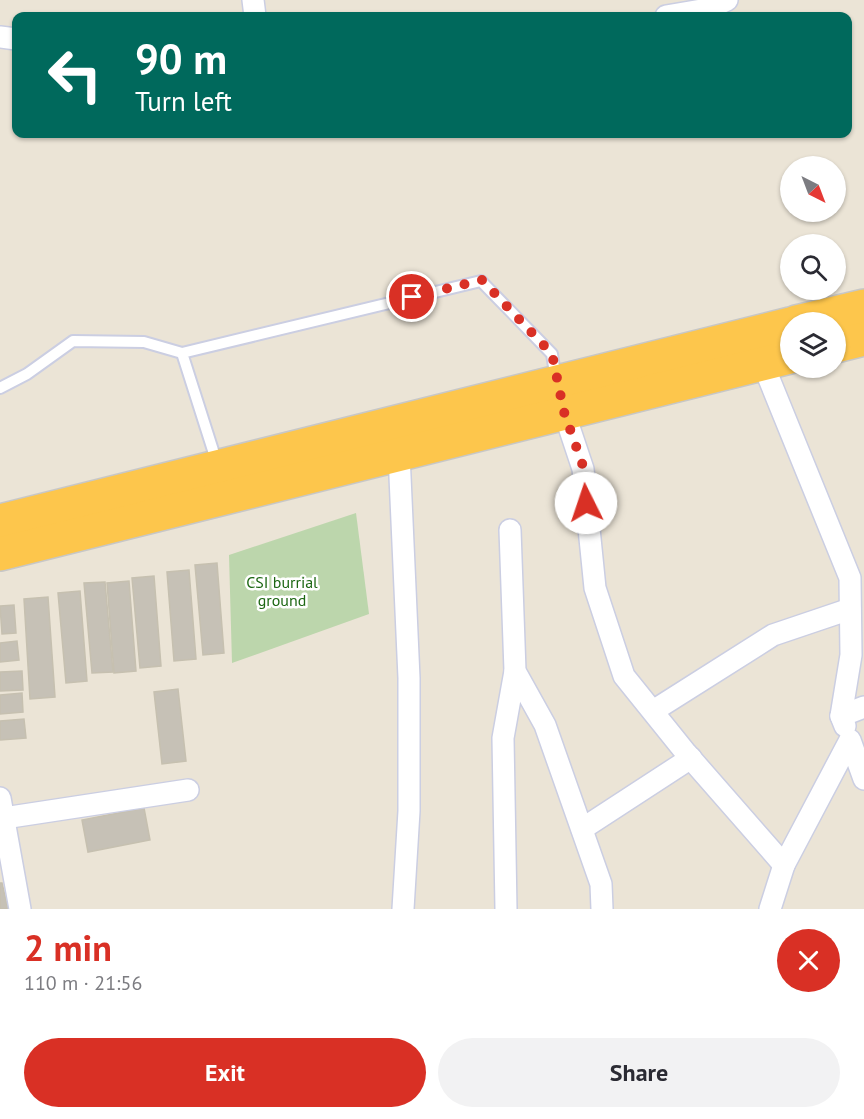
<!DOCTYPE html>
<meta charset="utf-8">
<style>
body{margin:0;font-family:"PT Sans",sans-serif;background:#f2f2f3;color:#2b2b33;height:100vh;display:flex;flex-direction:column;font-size:22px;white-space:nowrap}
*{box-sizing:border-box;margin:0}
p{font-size:20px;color:#7c7c81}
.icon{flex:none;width:33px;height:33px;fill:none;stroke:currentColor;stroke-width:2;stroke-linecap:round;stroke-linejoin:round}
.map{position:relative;height:909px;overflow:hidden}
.details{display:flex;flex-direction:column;background:#fff;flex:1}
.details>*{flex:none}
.guide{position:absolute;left:12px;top:12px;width:840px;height:126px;border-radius:12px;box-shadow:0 2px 4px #0004;background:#00695c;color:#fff;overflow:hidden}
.needle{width:39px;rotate:138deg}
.controls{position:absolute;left:780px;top:156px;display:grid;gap:12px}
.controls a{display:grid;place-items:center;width:66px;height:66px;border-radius:50%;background:#fff;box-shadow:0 2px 4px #0004;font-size:30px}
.pin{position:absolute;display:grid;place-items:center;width:51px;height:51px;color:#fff;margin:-26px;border:3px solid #fff;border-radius:50%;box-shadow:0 2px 6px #0007}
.me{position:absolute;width:66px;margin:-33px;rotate:356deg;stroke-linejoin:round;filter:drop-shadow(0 0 4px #0008)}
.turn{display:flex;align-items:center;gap:21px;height:126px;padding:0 24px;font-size:27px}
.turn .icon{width:78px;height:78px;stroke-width:2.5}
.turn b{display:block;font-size:42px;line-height:51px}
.round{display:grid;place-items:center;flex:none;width:63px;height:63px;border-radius:32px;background:#f2f2f3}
.head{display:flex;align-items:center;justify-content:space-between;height:102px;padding:0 24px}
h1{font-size:36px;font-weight:800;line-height:45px;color:#d93025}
.primary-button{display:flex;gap:12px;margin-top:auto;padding:12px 24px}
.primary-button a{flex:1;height:69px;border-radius:36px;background:#d93025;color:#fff;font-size:24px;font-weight:800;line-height:69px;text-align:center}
.primary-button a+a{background:#f2f2f3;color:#2b2b33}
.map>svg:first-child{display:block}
.cemetery{fill:#bcd6ac}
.building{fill:#c6c1b6;stroke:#c6c0b0;stroke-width:1.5}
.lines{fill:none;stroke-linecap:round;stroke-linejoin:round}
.service-casing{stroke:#cbcee2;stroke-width:14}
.minor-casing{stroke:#cbcee2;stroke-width:24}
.trunk-casing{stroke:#c7c7c7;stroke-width:36}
.service{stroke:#fff;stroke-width:10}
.minor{stroke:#fff;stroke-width:21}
.trunk{stroke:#fdc64c;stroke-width:33}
.route{stroke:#d93025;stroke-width:10;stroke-dasharray:0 18}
.labels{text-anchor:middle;stroke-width:5;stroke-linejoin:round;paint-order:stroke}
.park-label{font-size:16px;fill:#1d6713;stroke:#fff}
</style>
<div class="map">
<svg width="864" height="909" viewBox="0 0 864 909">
<rect width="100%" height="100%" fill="#ebe4d6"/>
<path class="cemetery" d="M356,513L369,614L232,663L229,555Z"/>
<g class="building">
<path d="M217,563L224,653L203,655L195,565Z"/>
<path d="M189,570L196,659L174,661L167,572Z"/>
<path d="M154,576L161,666L140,668L132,578Z"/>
<path d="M129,581L136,671L114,673L107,583Z"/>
<path d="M105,582L113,672L92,673L84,583Z"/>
<path d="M80,591L87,681L66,683L58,593Z"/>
<path d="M48,597L55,697L30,699L24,599Z"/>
<path d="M14,605L16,633L2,634L0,606Z"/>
<path d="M17,641L19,660L0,662V643Z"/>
<path d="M22,671L23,690L0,691V672Z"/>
<path d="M178,689L186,761L162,764L154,692Z"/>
<path d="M22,693L23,712L0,714V695Z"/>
<path d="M24,719L26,738L0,740V721Z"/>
<path d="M144,808L150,840L88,852L82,820Z"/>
<path d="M0,883H2L8,909H0Z"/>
</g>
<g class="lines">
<defs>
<g id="service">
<path d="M0,388L27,374L73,341L144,342L182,353"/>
<path d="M217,463L182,353L481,281L552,354L556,380"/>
</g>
<g id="minor">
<path d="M253,0L255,16"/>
<path d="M666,16L708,9L727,0"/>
<path d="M0,37L16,39"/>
<path d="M763,364L850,578L851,655L841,716"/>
<path d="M564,412L583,469L595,588L624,676L686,753L784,865L850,740L864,779"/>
<path d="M399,454L409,678V811L403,909"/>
<path d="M510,530L515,671L545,725L601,884L602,909"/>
<path d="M653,711L773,635L850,609"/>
<path d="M845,726L841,716L864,707"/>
<path d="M0,798L20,909"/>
<path d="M4,818L188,790"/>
<path d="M582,829L691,758"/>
<path d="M506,909L503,738L515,671"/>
<path d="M770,909L784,865"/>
</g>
<g id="trunk">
<path d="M796,322L864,306"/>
<path d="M836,346L864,339"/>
<path d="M0,521L790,324"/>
<path d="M0,554L790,357"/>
</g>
</defs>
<use href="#service" class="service-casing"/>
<use href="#minor" class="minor-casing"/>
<use href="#trunk" class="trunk-casing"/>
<use href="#service" class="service"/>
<use href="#minor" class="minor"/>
<use href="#trunk" class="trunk"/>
</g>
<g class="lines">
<path class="route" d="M412,297L482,280L552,354L564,412L584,469L586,503"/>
</g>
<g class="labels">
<g class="park-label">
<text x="282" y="588">CSI burrial<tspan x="282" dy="18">ground</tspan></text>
</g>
</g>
</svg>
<div class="controls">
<a><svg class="needle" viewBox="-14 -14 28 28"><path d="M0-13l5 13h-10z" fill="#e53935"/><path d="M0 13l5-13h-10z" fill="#7c7c81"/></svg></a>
<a><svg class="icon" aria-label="search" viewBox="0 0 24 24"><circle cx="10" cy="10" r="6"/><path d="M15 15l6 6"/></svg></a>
<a><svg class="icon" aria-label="layers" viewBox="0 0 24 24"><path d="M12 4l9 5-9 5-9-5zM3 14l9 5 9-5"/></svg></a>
</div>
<div class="pin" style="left:412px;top:297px;background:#d93025"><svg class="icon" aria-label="arrive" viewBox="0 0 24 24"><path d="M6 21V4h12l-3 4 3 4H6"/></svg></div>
<svg class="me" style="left:586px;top:503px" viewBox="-20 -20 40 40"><circle r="19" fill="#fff"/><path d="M0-13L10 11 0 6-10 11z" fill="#d93025"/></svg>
<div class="guide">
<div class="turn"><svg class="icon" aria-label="left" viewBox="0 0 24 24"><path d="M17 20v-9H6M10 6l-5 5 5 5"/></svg><div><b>90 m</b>Turn left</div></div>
</div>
</div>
<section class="details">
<div class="head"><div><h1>2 min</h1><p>110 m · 21:56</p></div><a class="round" style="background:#d93025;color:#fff"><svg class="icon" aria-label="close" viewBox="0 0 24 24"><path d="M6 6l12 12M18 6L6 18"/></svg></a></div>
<div class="primary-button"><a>Exit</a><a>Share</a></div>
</section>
